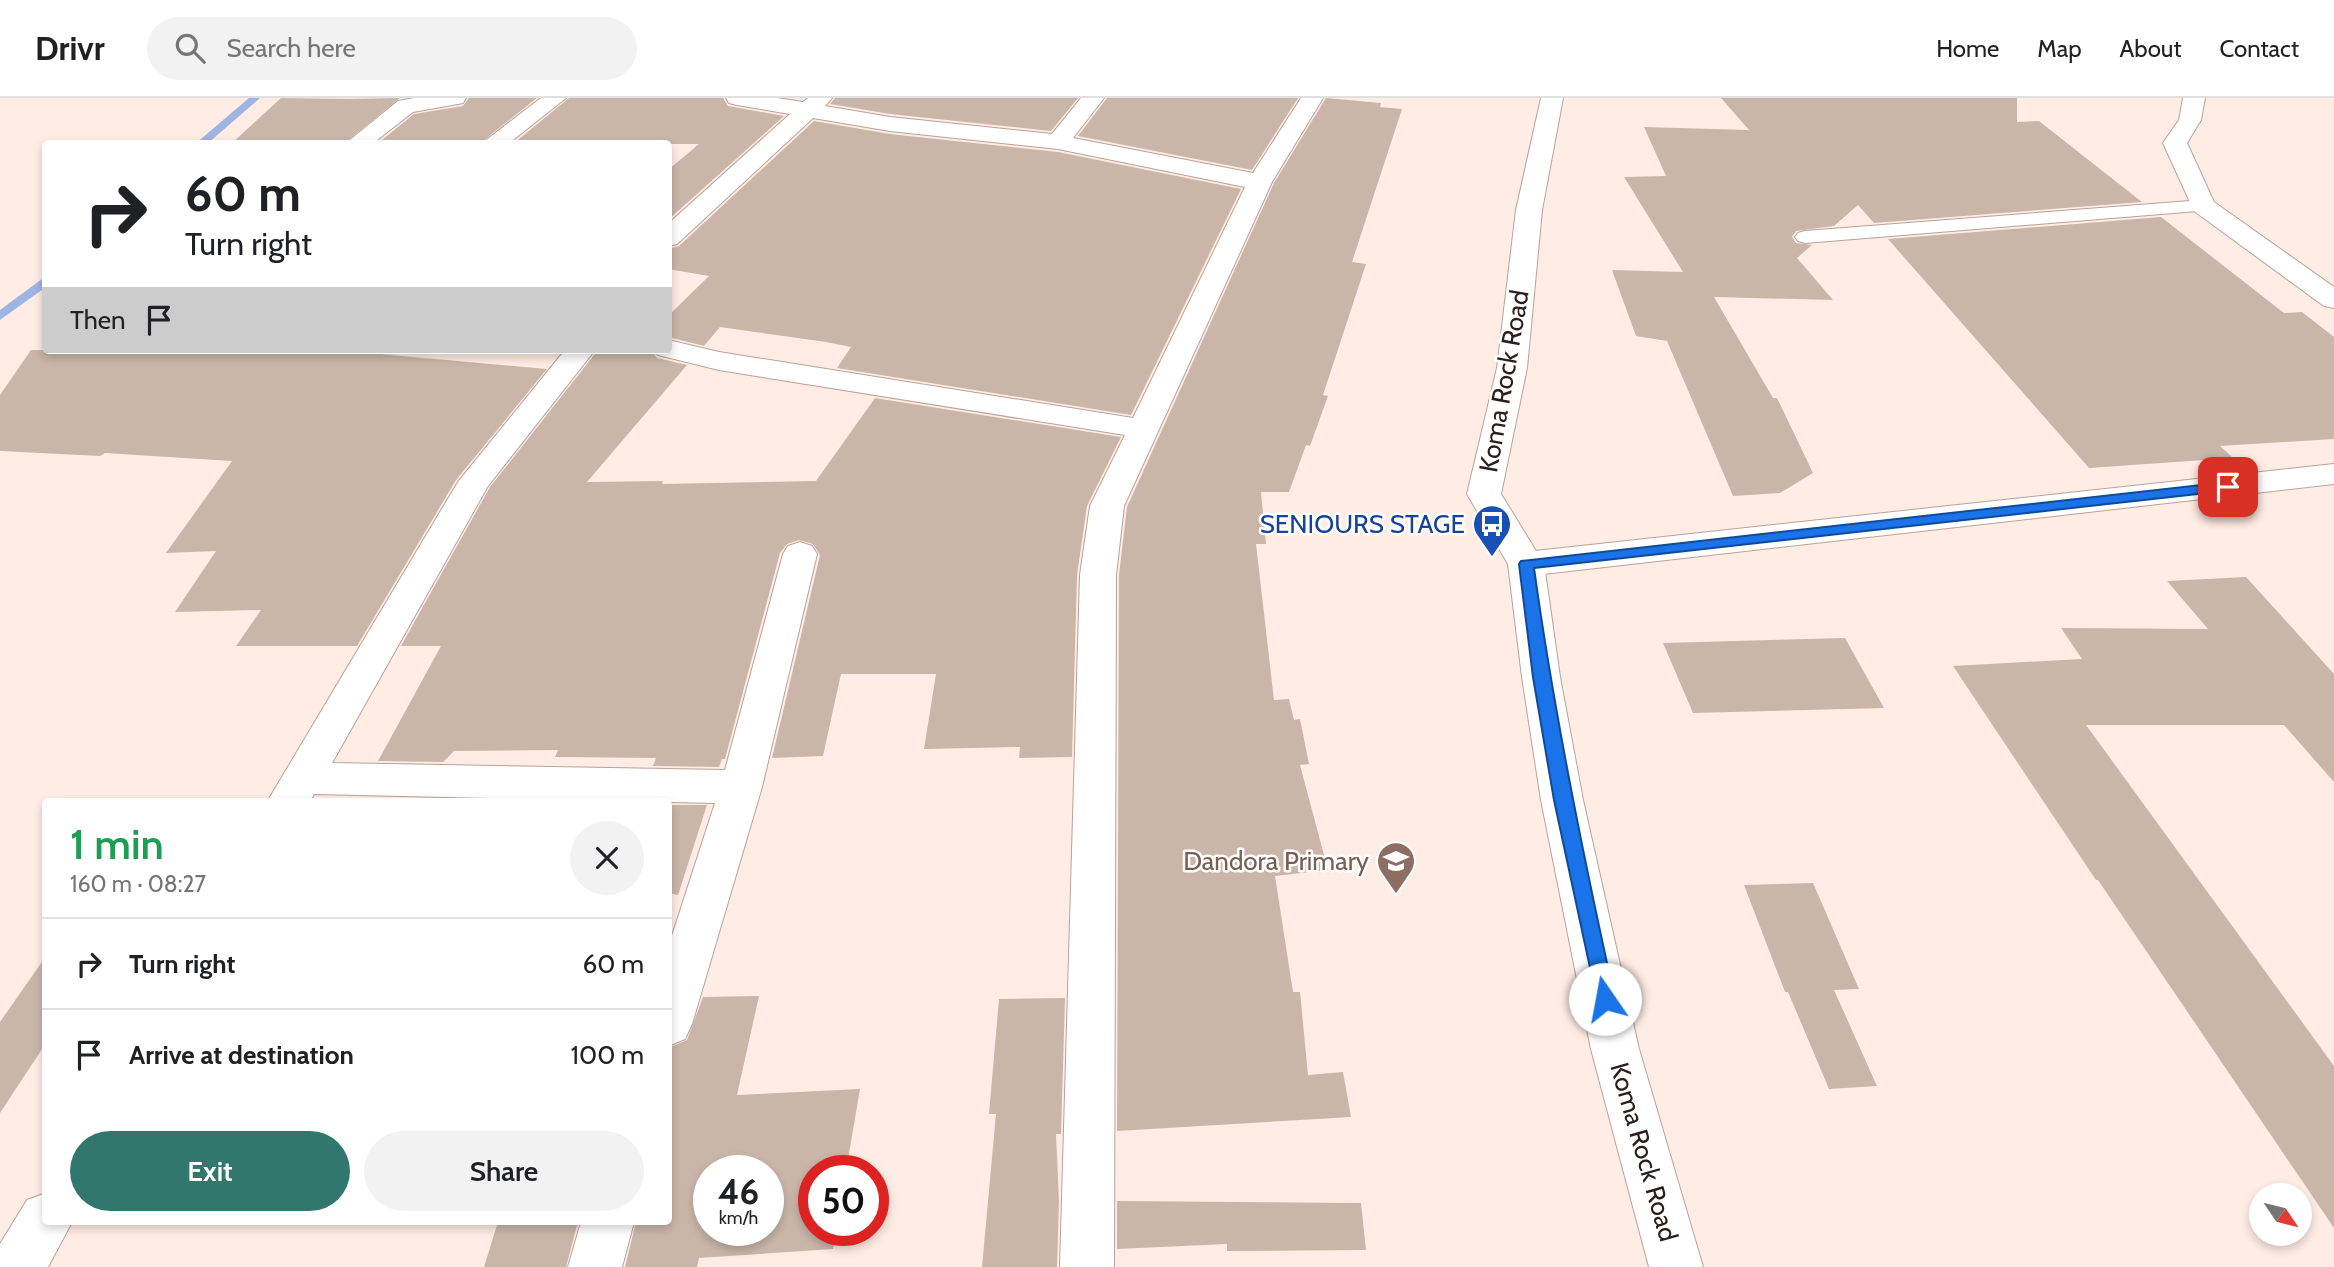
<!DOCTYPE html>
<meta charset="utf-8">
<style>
body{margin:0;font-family:Cabin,sans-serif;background:#f2f2f2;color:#202124;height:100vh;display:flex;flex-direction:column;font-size:26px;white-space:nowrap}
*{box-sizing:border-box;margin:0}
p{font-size:23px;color:#757577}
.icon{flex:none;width:38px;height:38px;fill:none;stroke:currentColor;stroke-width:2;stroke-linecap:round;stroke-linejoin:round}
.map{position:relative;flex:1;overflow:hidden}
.drawer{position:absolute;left:42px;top:700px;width:630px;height:427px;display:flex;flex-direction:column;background:#fff;border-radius:7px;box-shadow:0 4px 10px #0003}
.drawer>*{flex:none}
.top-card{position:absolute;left:42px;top:42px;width:630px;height:214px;border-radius:7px;box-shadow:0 4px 10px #0003;background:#fff;color:#202124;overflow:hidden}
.needle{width:46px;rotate:125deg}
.tools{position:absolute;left:2249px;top:1085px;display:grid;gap:14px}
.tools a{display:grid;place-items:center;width:63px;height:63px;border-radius:50%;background:#fff;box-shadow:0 4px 10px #0003;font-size:35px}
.speed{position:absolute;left:693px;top:1057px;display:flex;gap:14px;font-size:35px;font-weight:700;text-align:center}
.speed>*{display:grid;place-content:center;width:91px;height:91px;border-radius:50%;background:#fff;box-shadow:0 4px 10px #0003;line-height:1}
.speed small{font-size:18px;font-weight:400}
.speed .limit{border:10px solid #d22;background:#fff;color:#111}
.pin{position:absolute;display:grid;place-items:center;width:60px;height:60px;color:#fff;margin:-30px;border-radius:14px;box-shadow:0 4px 10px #0006}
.me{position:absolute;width:77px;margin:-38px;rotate:348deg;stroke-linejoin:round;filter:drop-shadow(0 0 5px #0008)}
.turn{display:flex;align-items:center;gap:24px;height:147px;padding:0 28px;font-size:32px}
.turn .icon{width:91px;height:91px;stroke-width:2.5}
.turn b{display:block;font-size:49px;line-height:60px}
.then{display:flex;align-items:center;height:66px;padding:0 28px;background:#0003;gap:14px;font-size:26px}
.round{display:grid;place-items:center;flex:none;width:74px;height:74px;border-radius:37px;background:#f2f2f2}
.summary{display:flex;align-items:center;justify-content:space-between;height:119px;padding:0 28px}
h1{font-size:42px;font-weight:600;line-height:52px;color:#1e9e55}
.cta{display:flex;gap:14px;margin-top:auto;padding:14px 28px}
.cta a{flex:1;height:80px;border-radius:42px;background:#31776d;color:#fff;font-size:28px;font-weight:600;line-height:80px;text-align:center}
.cta a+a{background:#f2f2f2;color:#202124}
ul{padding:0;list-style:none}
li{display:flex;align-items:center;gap:21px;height:91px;padding:0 28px;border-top:2px solid #e0e0e0}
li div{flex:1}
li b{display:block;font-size:26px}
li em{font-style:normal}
header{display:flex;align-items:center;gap:42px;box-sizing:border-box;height:98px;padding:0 35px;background:#fff;border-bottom:2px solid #e0e0e0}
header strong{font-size:33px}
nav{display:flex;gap:38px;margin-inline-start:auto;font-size:24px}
.search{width:490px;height:63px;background:#f2f2f2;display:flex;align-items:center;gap:18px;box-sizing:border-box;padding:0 24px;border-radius:38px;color:#757577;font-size:26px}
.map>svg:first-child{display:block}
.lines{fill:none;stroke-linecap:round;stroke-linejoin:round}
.stream{fill:#9eb5e4;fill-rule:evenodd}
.building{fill:#cab6a9;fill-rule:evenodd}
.lane-casing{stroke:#b9a299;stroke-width:2}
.street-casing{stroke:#b9a299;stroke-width:2}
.secondary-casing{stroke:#b9a299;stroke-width:2}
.lane{fill:#fff;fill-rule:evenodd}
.street{fill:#fff;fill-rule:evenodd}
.secondary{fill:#fff;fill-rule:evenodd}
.route{fill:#1a73e8;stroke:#114b97;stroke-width:2}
.labels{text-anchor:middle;stroke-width:5;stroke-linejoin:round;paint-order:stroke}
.street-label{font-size:26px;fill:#29201d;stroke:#fff}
.transit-label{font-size:26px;fill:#164399;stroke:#fff;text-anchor:end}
.education-label{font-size:26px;fill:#785e54;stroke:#fff;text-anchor:end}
</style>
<header>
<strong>Drivr</strong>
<div class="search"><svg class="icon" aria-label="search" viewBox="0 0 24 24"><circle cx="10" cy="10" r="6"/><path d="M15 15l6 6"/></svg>Search here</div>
<nav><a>Home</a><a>Map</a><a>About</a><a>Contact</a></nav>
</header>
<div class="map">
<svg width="2334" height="1169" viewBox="0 0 2334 1169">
<rect width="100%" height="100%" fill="#ffece4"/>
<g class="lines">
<g class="stream">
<path d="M249,0H260L207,46H195Z"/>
<path d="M46,178V189L0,222V212Z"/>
</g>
</g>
<g class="building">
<path d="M281,0L349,1L400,0L343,46H231Z"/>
<path d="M469,0H537L479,46H377L414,16L463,8Z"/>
<path d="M569,0H723L728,8L784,18L668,122V72L699,46H513Z"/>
<path d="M835,0H1078L1051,33L890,16L830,6Z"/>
<path d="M1107,0H1298L1252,72L1078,38Z"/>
<path d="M1326,0L1381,5L1380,9L1402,11L1352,164L1366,166L1323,297L1328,298L1310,348L1306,347L1289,394H1261L1266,446H1256L1274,602L1289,601L1294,622L1300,621L1309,666L1300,667L1328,772L1275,778L1293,894H1300L1308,977L1343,974L1351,1019L1117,1033L1119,477L1127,409L1274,85Z"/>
<path d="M1721,0H2017V24L2039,23L2142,104L1874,125L1858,107L1834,128L1796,133L1792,139L1796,145L1812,147L1797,160L1833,202L1714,199L1773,300H1777L1813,375L1780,395L1733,398L1667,243L1636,238L1612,172L1683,174L1624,79L1666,78L1644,29L1749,32Z"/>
<path d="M814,23L890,36L1058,54L1241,91L1131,317L837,270L851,249L826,244L720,229L704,248L668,239V218L709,178L668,171V151L679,148Z"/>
<path d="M2161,119L2284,215L2302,214L2334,239V341L2220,348L2233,360L2089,370L1888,141Z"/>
<path d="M31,252H335L547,271L456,382L357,548H236L261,512L175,514L216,453L166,455L232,363L105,355L100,358L0,353V297Z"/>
<path d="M598,252H651L657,260L687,267L587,384L663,383L662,386L816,383L875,300L1121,339L1087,408L1077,477L1072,659L1019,660L1020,649L924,651L936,576H841L823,658L772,660L820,457L813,446L799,442L787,446L780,455L725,661H722L719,669L653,668L656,660L555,659L558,652L454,653L443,664L378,663L441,548H401L490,389Z"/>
<path d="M2246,479L2334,576V684L2284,627H2086L2334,968V1130L2098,782H2096L1953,568L2082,561L2061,530L2208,531L2167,483Z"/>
<path d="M1845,540L1884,610L1693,615L1663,545Z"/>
<path d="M668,707H707L678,797L668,795Z"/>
<path d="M1813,785L1859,891L1834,892L1877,988L1829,991L1788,894H1785L1744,787Z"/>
<path d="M46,858V945L0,1015V924Z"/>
<path d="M759,898L737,997L860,991L846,1073H814V1132H836L833,1151L699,1160L697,1169H625L636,1124H668V950L687,942L703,899ZM709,1073H768V1132H709Z"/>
<path d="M1065,900L1061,1036H1056L1059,1103L1057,1169H982L996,1016H989L999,901Z"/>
<path d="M1117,1103L1361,1105L1366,1152L1227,1153V1146L1117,1151Z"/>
<path d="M498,1124H578L566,1169H484Z"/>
</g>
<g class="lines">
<defs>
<path id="lane" d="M2203,102L2213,108L2210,112L1805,145L1798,143L1795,139L1798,135L1805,133Z"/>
<g id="street">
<path d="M414,0H466L463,5L413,14L372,46H345L398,3Z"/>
<path d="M541,0H566L508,46H481Z"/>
<path d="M726,0H777L803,4L808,0H832L825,8L890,19L1052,36L1081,0H1104L1073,40L1253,75L1301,0H1323L1272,84L1124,408L1116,477L1114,1169H1060L1080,477L1090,408L1125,337L719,272L658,257L654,252H668V242L719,254L1133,320L1245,89L1058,51L890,33L813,20L677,146L668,148V126L790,16L737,7L729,5Z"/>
<path d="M2183,0H2205L2201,22L2187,45L2214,104L2334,189V210L2324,208L2194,113L2163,45L2179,22Z"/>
<path d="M565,252H595L488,388L332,665L725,672L783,456L788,448L800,444L812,448L817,456L762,689L692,926L685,941L668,948V850L715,705L314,696L310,704H267L458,384Z"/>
<path d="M2334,366V386L1526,478L1514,474L1508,466L1514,458L1526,454Z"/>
<path d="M46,1095V1124H72L48,1169H0V1146L27,1102Z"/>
<path d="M581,1124H634L622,1169H568Z"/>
</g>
<path id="secondary" d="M1541,0H1563L1542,112L1527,270L1501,396L1544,466L1560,579L1583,702L1639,951L1703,1169H1649L1591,951L1541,702L1522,579L1508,466L1467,396L1497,270L1516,112Z"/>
</defs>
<use href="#lane" class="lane-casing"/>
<use href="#street" class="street-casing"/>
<use href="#secondary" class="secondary-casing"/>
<use href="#lane" class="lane"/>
<use href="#street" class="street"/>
<use href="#secondary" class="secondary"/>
</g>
<path class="route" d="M2228,384L2233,386V392L1534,470C1554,616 1583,758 1615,901L1612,907L1605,910L1598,907L1554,702L1533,579L1519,466L1521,463Z"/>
<defs>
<symbol id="bus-pin" viewBox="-11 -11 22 30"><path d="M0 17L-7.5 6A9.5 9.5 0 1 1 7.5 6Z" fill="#1a4fb4" stroke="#fff"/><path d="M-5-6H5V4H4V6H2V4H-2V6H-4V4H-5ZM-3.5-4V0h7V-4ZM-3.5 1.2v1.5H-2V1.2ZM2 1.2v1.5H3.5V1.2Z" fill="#fff"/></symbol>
<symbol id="school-pin" viewBox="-11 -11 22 30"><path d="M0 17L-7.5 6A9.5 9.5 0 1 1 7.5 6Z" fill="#8d6e63" stroke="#fff"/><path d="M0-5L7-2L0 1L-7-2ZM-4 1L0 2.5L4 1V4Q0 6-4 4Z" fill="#fff"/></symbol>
</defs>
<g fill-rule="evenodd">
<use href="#bus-pin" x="1470" y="404" width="44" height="60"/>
<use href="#school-pin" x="1374" y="741" width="44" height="60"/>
</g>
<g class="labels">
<g class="street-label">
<text transform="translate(1504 283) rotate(-80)" y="9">Koma Rock Road</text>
<text transform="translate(1644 1054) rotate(74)" y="9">Koma Rock Road</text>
</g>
<g class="transit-label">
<text x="1465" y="435">SENIOURS STAGE</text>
</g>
<g class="education-label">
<text x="1369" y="772">Dandora Primary</text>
</g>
</g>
</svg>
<div class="tools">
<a><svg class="needle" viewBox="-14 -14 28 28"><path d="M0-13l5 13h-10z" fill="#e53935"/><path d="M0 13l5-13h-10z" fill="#757577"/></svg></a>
</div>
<div class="speed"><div>46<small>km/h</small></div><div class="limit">50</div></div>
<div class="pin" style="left:2228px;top:389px;background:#d93025"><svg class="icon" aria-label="arrive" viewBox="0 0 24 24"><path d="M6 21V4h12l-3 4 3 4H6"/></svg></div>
<svg class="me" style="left:1605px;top:901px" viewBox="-20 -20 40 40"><circle r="19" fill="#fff"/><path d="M0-13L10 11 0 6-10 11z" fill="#1a73e8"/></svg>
<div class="top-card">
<div class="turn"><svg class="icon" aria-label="right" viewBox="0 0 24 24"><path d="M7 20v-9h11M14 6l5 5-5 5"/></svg><div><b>60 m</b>Turn right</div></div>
<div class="then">Then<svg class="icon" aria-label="arrive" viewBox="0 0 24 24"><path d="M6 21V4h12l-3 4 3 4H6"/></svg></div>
</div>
<section class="drawer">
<div class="summary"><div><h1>1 min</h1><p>160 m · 08:27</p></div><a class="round"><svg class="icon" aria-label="close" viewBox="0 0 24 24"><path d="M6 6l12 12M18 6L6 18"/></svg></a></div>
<ul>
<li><svg class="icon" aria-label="right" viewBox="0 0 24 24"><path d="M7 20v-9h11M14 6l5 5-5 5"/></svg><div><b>Turn right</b></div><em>60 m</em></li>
<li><svg class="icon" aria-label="arrive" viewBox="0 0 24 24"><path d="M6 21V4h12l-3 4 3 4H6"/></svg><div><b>Arrive at destination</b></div><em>100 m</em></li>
</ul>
<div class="cta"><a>Exit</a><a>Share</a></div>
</section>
</div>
